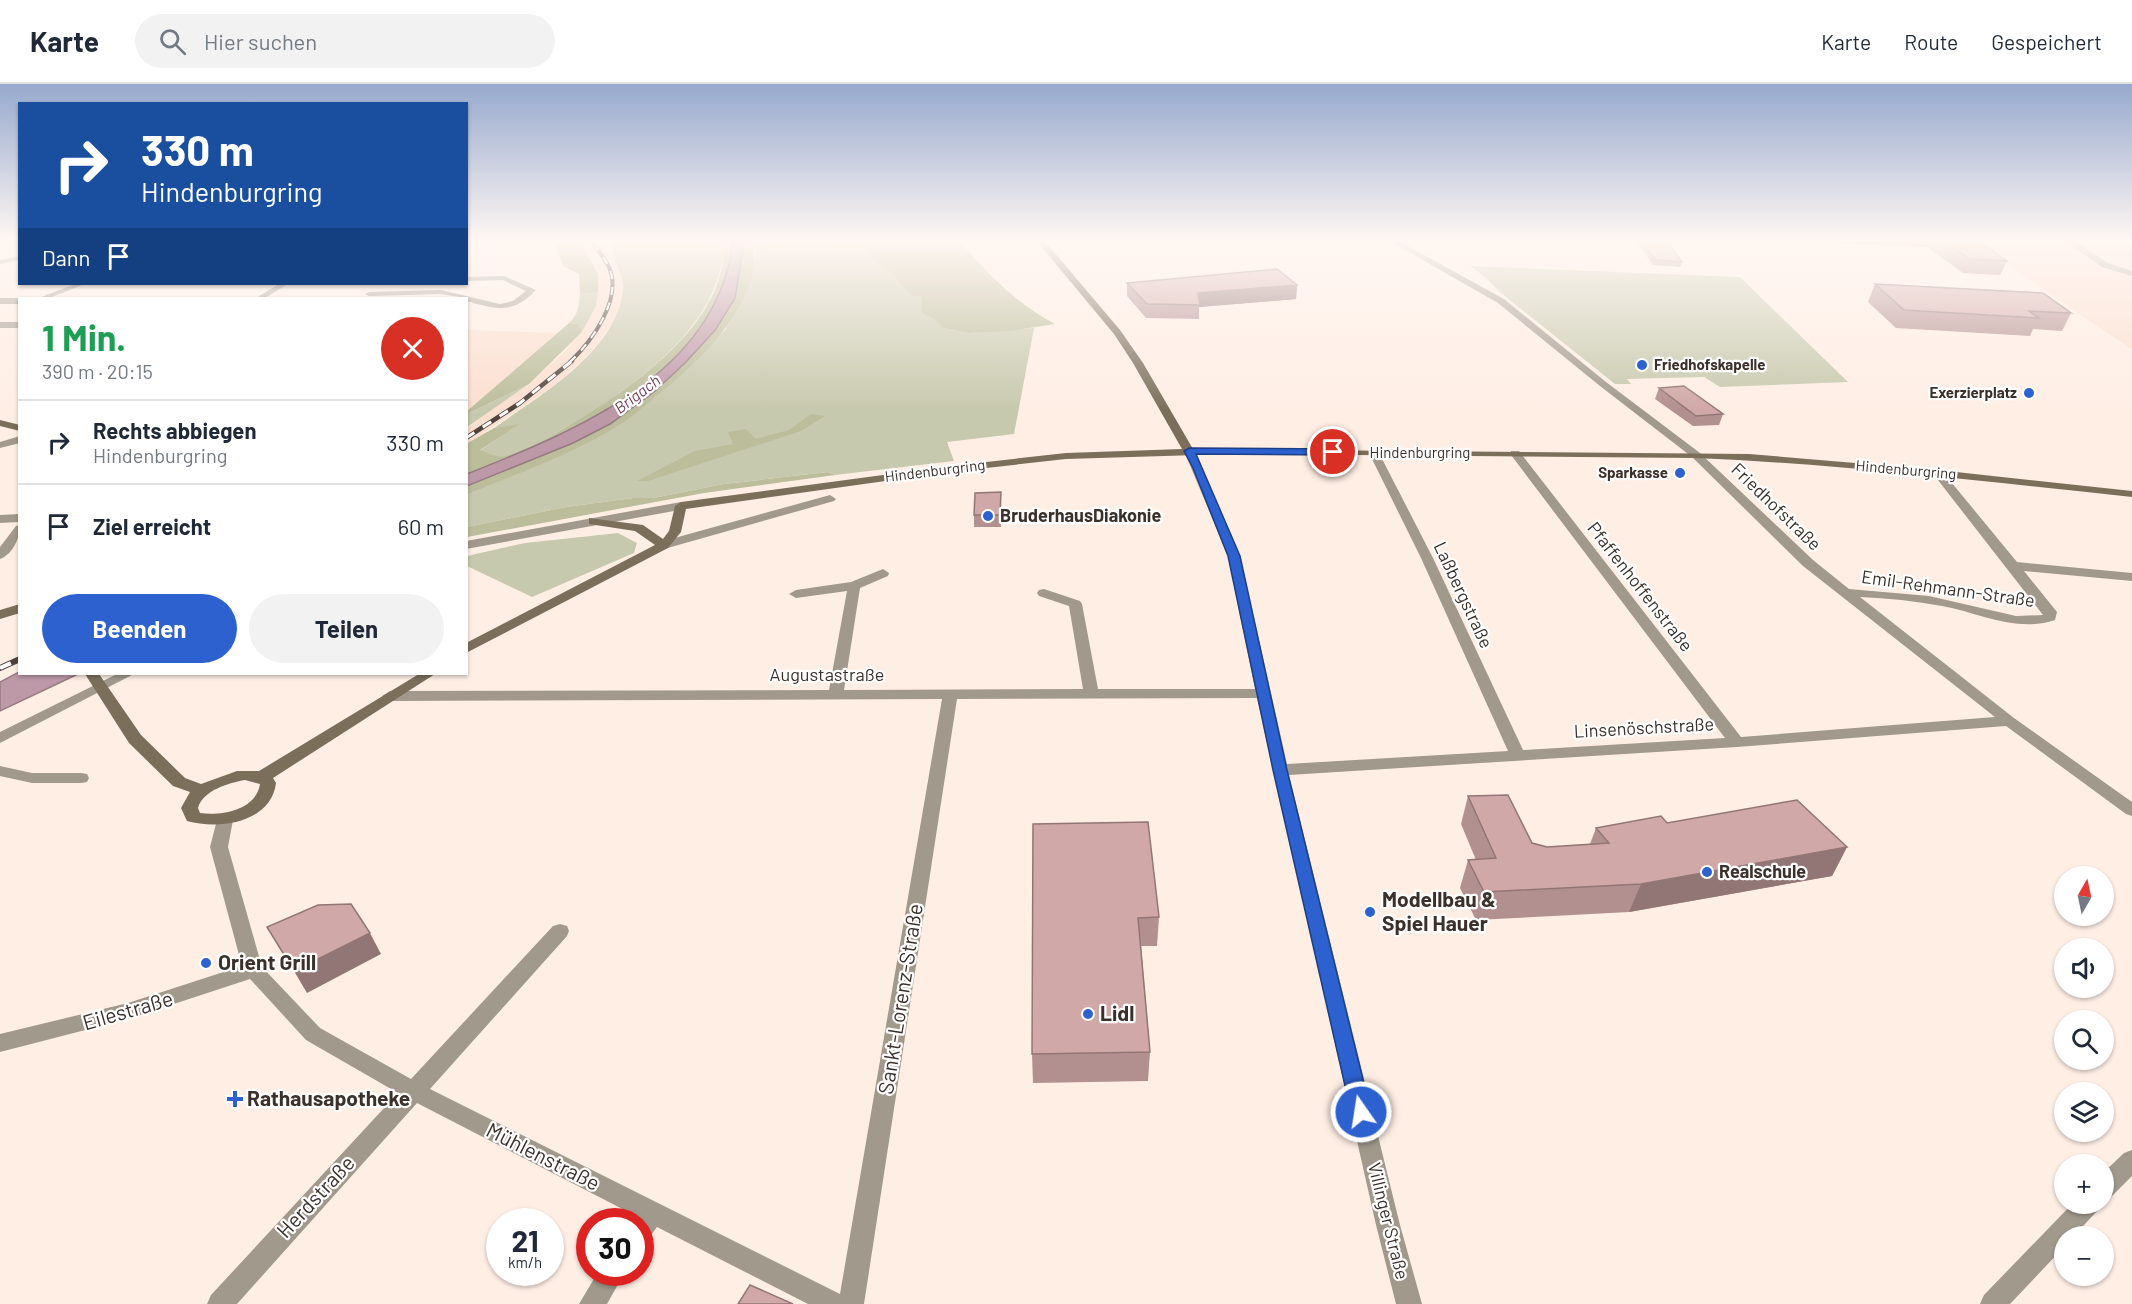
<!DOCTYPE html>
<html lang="de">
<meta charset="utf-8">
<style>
body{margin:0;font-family:Barlow,sans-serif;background:#f2f2f3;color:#1f2937;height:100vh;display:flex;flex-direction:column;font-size:22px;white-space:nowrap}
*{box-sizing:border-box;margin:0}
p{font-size:20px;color:#747a83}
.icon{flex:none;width:33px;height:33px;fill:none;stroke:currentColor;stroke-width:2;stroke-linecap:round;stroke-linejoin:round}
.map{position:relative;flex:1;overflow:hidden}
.side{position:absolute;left:18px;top:213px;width:450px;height:378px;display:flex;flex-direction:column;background:#fff;border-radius:0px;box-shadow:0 2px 4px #0004}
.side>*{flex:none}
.guide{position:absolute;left:18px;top:18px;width:450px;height:183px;border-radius:0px;box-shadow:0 2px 4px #0004;background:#1a4fa0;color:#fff;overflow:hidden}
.needle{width:39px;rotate:9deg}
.buttons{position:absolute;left:2054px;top:782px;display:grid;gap:12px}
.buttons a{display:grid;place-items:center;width:60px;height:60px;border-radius:50%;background:#fff;box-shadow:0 2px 4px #0004;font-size:30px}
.speed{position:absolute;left:486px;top:1124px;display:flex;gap:12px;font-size:30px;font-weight:700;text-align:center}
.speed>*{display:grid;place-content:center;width:78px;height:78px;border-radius:50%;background:#fff;box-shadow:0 2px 4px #0004;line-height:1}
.speed small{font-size:15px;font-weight:400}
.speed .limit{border:9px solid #d22;background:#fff;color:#111}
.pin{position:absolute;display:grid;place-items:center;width:51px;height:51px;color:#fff;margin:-26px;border:3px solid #fff;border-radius:50%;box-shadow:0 2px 6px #0007}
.me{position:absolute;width:66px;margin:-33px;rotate:347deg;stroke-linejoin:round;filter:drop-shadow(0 0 4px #0008)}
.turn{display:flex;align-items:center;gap:21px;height:126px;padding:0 24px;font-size:27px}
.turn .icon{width:78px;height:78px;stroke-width:2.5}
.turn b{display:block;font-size:42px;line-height:51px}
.then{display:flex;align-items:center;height:57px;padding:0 24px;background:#0003;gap:12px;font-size:22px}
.round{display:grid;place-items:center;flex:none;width:63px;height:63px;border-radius:32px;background:#f2f2f3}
.overview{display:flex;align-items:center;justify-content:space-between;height:102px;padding:0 24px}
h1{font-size:36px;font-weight:700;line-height:45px;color:#1e9e55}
.action{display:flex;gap:12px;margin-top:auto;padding:12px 24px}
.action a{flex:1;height:69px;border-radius:36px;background:#2c61cf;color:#fff;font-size:24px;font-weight:700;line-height:69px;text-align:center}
.action a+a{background:#f2f2f3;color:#1f2937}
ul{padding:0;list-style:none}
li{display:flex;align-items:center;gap:18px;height:84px;padding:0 24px;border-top:2px solid #e0e1e3}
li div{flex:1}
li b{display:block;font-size:22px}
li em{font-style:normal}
header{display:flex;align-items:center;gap:36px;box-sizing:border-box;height:84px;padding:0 30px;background:#fff;border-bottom:2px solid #e0e1e3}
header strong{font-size:28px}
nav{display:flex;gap:33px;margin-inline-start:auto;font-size:21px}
.search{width:420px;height:54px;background:#f2f2f3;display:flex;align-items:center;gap:15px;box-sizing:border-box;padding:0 21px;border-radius:33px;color:#747a83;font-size:22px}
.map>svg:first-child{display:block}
.built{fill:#fbdfcf}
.green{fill:#c7c9ae}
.forest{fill:#bbbd9b}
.water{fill:#bd99a8;stroke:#967a82;stroke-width:1.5}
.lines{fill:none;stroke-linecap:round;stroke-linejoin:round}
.minor{fill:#a1998c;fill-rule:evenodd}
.tertiary{fill:#a1998c;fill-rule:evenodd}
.secondary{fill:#7b6f5c;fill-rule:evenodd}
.rail-far2-casing{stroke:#4f443d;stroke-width:4}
.rail-far1-casing{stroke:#4f443d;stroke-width:4.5}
.rail-casing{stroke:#4f443d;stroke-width:6}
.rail-far2{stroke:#fff;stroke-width:2;stroke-dasharray:8;stroke-linecap:butt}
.rail-far1{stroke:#fff;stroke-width:3;stroke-dasharray:10;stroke-linecap:butt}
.rail{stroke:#fff;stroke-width:4;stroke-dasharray:12;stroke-linecap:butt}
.wall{fill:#b39090}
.shaded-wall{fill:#927675}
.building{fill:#d0a8a7;stroke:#927675;stroke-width:1.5}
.route{fill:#2c61cf;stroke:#1d3f87;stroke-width:1.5}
.poi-dot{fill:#2c61cf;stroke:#fff;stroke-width:2}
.labels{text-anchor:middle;stroke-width:4.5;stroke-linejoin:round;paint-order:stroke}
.far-poi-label{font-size:15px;font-weight:bold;fill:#3b302a;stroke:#fff;text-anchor:end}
.far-street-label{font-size:15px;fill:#3b302a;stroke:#fff}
.far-water-label{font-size:16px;font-style:italic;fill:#703e55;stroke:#fff}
.street-label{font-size:18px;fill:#3b302a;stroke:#fff}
.poi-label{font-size:18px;font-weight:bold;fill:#3b302a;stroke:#fff;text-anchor:start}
.near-poi-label{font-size:21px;font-weight:bold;fill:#3b302a;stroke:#fff;text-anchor:start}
.near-street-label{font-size:21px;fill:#3b302a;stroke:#fff}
</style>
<header>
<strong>Karte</strong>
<div class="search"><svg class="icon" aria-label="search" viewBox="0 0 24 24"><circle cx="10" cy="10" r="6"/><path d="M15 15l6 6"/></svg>Hier suchen</div>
<nav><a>Karte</a><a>Route</a><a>Gespeichert</a></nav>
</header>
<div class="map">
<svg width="2132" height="1220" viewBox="0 0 2132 1220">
<rect width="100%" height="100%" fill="#ffeee4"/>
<g class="built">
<path d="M573,155H599L613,168L622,189V211L615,236L590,269L555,301L467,360L466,343L529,300L563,269L582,248L596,222L598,190L587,168Z"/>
<path d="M1969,155H2132V265L2128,263Z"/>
<path d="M467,246L557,249L467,327Z"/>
</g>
<g class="green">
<path d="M546,155H573L587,168L588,172L558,167L556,162Z"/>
<path d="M613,155H724C726,163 724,169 722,177C710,250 630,305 571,340C551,352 528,367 506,373C498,374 487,369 479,367L518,341L494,344C538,313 612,270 622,212C626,190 615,184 613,168C612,163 614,160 613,155Z"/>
<path d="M752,155H777C793,169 816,165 836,161L831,155H852L863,161L872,175L889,188L911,212L921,213L943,244L968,249L1034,244L1014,350L947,358L954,377L835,391L828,388L724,400L653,414H633L566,423L467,443V411L573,365L621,340L725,246L740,221L748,200L756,170Z"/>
<path d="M1470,182L1740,193L1848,298L1720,303L1704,293L1627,295L1631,300H1615L1501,209L1485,193Z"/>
<path d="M598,208L596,222L582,248L579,240L569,239C578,231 579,222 580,210Z"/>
<path d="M529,300L467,343V330Z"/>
<path d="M618,449L637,459L634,469L532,513L467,482V472L525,459Z"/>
</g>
<g class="forest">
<path d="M724,155H733C720,289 575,347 467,390L466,360L494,344L520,340L480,366C487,369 499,374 506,372C529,366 551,352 571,340C627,307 710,250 722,182C723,173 726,164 724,155Z"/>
<path d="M743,155H752C768,216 696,281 653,315C643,323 632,333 621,340C574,370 517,389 467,411V402L573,359L610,340L654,308L735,214Z"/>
<path d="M777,155H831L837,161C817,165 793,169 777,155Z"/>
<path d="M852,155H958C986,189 1017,220 1055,240L1009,247L968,249L943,244L935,235L922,229L921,213L911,212L889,188L872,175L863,161Z"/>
<path d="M558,167L588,172L598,190V208L580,210L579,190L563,182Z"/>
<path d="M569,239L579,240L582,248L529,300L467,330V327Z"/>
<path d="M811,330L825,332L801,347L648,397H637L695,367L733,360L728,348L746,345L756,355L789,346Z"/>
<path d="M828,388L835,391L704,409L467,453V443L566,423L633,414H653L724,400Z"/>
</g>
<g class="water">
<path d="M733,155H743L744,160L735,214L716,245L686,278L654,308L610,340L573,359L467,402V390C575,347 720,289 733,155Z"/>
<path d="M19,588L20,590H78L0,627V598Z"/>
</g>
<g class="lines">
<g class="minor">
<path d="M1386,155H1395L1504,215L1606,298L1700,369L1813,476L1849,505L1929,512L2016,532L2043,531L1934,391L1932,389L1938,386L1942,387L2017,478L2132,489V497L2024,487L2057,528L2055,536C2017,549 1980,529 1942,522C1915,517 1888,514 1860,513L2014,634L2132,718V732L2126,730L2006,642L1737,663L1289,691L1400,1141L1422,1220H1396L1376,1141L1257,614L957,615L864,1220H808L657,1143L648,1155L640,1158V1137H633L636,1132L417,1019L237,1220H207L211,1211L398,1009L306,956L250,895L128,935L0,968V950L128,919L242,882L210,763L218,732H230L233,736L228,763L262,883L320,944L411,995L553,842L560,840L567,842L569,847L567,852L430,1005L840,1210L942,615L390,617L382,612L390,607L829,606L847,507L796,514L789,510L796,506L851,498L883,485L889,489L888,492L860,504L844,606L1083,605L1069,522L1039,512L1037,509L1039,506L1044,505L1080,517L1082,520L1098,605H1255L1228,472L1184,367L1189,364L1194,367L1240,472L1287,680L1508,667L1421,474L1369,369L1374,366L1379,369L1433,474L1523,666L1725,654L1511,371V367H1519L1741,653L1995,633L1803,482L1692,373L1600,302L1498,219Z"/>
<path d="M2062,155H2071L2108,179L2132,187V192L2102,183Z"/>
<path d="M20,172V176L0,180V176Z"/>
<path d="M504,192L536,206C512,231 496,225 466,217V214L441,210L369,212L365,210L369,208L441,206L500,220L513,217L526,207L503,196L466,197V193Z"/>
<path d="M75,200H85L49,214H39Z"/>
<path d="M279,200H288L265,214H256Z"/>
<rect x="0" y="214" width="20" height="6"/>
<rect x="0" y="238" width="20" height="6"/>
<path d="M20,352V359L0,364V358Z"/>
<path d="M830,411L836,415L834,417L664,465L658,461L660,458Z"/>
<path d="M20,430V438L0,439V431Z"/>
<path d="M20,441C20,454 13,470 0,475V463L16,442Z"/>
<path d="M0,682L32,689H81L87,690L89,694L87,698L81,699H32L0,692Z"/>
<path d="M2132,1066V1092L2111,1113L2103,1116V1089L2124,1069Z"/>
<path d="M2073,1119H2101L2097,1127L2074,1152H2064V1163L2010,1220H1980L1984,1211Z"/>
<path d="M598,1188H625L607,1220H579Z"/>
</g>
<g class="tertiary">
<path d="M681,418L687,422L685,425L466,465V457Z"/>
<path d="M117,590H134L0,659V648Z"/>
</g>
<g class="secondary">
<path d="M1035,155H1043L1120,246L1143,279L1193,365L1749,370L1938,386L2132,407V413C1987,398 1842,380 1696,374L1230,370L1066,375L950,388L686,425L681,448L668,464L466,569V559L655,461L635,447L589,440V434L643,441L663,455L669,447L675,422L681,418L950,382L1066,369L1182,365L1133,279L1114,250Z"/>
<path d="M0,336L20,341V347L0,342Z"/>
<path d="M20,520V529L0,535V526Z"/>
<path d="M85,590H99L141,651L185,694L201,700L237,687H259L419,590H435L273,694L276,699C271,739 219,746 187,737L181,724L190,708L173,702L129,659ZM245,696L260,700C256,726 222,732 200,729L198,724C203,706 229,699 245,696Z"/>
</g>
<defs>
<path id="rail-far2" d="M570,278C592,257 623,215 609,183C604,173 596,164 590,155"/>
<path id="rail-far1" d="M466,354L520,319L572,277"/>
<path id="rail" d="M0,584L20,575"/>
</defs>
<use href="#rail-far2" class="rail-far2-casing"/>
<use href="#rail-far1" class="rail-far1-casing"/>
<use href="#rail" class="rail-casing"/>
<use href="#rail-far2" class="rail-far2"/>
<use href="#rail-far1" class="rail-far1"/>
<use href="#rail" class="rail"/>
</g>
<g class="wall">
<path d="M1635,155H1665L1682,178L1680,183L1653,181Z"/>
<path d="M1812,155H1975L2007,177L2000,191L1963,189L1927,163L1815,158Z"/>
<path d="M1127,199L1297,201L1296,215L1199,223V235L1146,234L1127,212Z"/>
<path d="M1875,200L2071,229L2062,247L2033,245L2030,252L1896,244L1868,218Z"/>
<path d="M1659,304L1723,330L1719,341L1693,342L1655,315Z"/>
<path d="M1001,420V443H974V431Z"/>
<path d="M1468,712L1532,759L1547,763L1590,760L1596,744L1667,739L1847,763L1832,792L1629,828L1476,836L1460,804L1468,776H1476L1461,740Z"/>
<path d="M1033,740L1159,833L1157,862H1141L1150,968L1148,997L1033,999L1032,970Z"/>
</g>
<g class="shaded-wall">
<path d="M1297,201L1296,215L1199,223L1198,209Z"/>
<path d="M1847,763L1832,792L1629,828L1641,800Z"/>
<path d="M370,849L381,870L307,909L294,887Z"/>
</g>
<g class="building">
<path d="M1640,155H1665L1682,178L1655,176Z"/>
<path d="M1941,155H1975L2007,177L1970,175Z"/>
<path d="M1277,185L1297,201L1198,209L1200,221L1147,220L1127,199Z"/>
<path d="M1875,200L2043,209L2071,229L2029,227L2039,234L1904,226Z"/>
<path d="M1684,302L1723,330L1696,332L1659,304Z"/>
<path d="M1001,408L1000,431H974L975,409Z"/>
<path d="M1508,711L1532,759L1547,763L1609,759L1596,744L1661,732L1667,739L1797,716L1847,763L1641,800L1484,808L1468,776L1496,774L1468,712Z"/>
<path d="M1148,738L1159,833L1138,834L1150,968L1032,970L1033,740Z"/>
<path d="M351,820L370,849L294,887L267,843L318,821Z"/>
<path d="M750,1201L793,1220H738Z"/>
</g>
<linearGradient id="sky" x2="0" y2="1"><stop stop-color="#97a9ce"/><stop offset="0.48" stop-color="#fff7f3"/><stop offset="1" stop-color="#fff7f3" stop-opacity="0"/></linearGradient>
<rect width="2132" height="326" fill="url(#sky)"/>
<path class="route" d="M1189,364L1333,365L1338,368L1333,371L1196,370L1240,472L1287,686L1371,1028L1368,1034L1361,1036L1354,1034L1351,1028L1273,686L1228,472L1193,384L1184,367Z"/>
<g class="poi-dot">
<circle cx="1642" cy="281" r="6"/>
<circle cx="2029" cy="309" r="6"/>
<circle cx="1680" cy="389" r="6"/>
<circle cx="988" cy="432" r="6"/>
<circle cx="1707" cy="788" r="6"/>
<circle cx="1370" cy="828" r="6"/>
<circle cx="206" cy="879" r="6"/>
<circle cx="1088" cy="930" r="6"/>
<path d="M232 1006h6v6h6v6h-6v6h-6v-6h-6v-6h6z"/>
</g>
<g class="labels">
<g class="far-poi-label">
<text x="1654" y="286" text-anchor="start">Friedhofskapelle</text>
<text x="2017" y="314">Exerzierplatz</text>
<text x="1668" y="394">Sparkasse</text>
</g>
<g class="far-street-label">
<text x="1420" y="374">Hindenburgring</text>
<text transform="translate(1906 386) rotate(5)" y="5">Hindenburgring</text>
<text transform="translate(935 387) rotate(-7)" y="5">Hindenburgring</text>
</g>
<g class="far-water-label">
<text transform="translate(637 310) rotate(-37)" y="6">Brigach</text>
</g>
<g class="street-label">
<text transform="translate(1776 423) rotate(44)" y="6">Friedhofstraße</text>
<text transform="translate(1640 503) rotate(52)" y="6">Pfaffenhoffenstraße</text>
<text transform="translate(1948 505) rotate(8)" y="6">Emil-Rehmann-Straße</text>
<text transform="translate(1463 511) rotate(65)" y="6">Laßbergstraße</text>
<text x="827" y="597">Augustastraße</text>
<text transform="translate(1644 644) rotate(-3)" y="6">Linsenöschstraße</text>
<text transform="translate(1388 1137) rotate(76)" y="6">Villinger Straße</text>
</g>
<g class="poi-label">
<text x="1000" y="438">BruderhausDiakonie</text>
<text x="1719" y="794">Realschule</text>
</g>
<g class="near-poi-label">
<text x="1382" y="823">Modellbau &amp;<tspan x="1382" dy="24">Spiel Hauer</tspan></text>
<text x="218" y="886">Orient Grill</text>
<text x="1100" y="937">Lidl</text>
<text x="247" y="1022">Rathausapotheke</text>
</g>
<g class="near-street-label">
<text transform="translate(901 915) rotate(-81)" y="7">Sankt-Lorenz-Straße</text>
<text transform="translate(128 927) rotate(-16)" y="7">Eilestraße</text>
<text transform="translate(543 1073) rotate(27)" y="7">Mühlenstraße</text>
<text transform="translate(316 1113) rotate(-47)" y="7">Herdstraße</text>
</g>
</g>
</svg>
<div class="buttons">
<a><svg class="needle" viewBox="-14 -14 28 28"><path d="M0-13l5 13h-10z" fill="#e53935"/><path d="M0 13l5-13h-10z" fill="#747a83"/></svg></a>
<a><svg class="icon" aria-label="sound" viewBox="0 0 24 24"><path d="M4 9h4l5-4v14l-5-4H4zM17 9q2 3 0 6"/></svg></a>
<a><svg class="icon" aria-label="search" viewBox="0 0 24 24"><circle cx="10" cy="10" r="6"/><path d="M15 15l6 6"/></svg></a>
<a><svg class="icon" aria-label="layers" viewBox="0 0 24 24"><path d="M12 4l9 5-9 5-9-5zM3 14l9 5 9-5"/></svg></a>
<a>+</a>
<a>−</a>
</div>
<div class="speed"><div>21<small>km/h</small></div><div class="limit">30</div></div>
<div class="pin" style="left:1333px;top:368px;background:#d93025"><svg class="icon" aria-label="arrive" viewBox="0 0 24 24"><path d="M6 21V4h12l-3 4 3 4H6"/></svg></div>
<svg class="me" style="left:1361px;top:1028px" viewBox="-20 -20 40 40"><circle r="17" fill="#2c61cf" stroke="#fff" stroke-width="3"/><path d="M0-11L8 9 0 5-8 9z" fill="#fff"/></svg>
<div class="guide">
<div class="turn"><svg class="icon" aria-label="right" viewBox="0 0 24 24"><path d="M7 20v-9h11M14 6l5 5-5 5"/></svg><div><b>330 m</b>Hindenburgring</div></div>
<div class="then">Dann<svg class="icon" aria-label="arrive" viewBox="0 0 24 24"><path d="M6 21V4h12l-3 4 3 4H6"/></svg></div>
</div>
<section class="side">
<div class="overview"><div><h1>1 Min.</h1><p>390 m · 20:15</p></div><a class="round" style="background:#d93025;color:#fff"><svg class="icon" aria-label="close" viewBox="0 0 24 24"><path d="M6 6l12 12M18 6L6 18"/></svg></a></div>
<ul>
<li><svg class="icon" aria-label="right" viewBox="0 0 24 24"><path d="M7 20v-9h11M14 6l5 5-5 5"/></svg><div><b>Rechts abbiegen</b><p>Hindenburgring</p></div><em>330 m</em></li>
<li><svg class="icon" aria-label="arrive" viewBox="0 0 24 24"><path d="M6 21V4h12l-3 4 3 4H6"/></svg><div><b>Ziel erreicht</b></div><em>60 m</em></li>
</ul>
<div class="action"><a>Beenden</a><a>Teilen</a></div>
</section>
</div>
